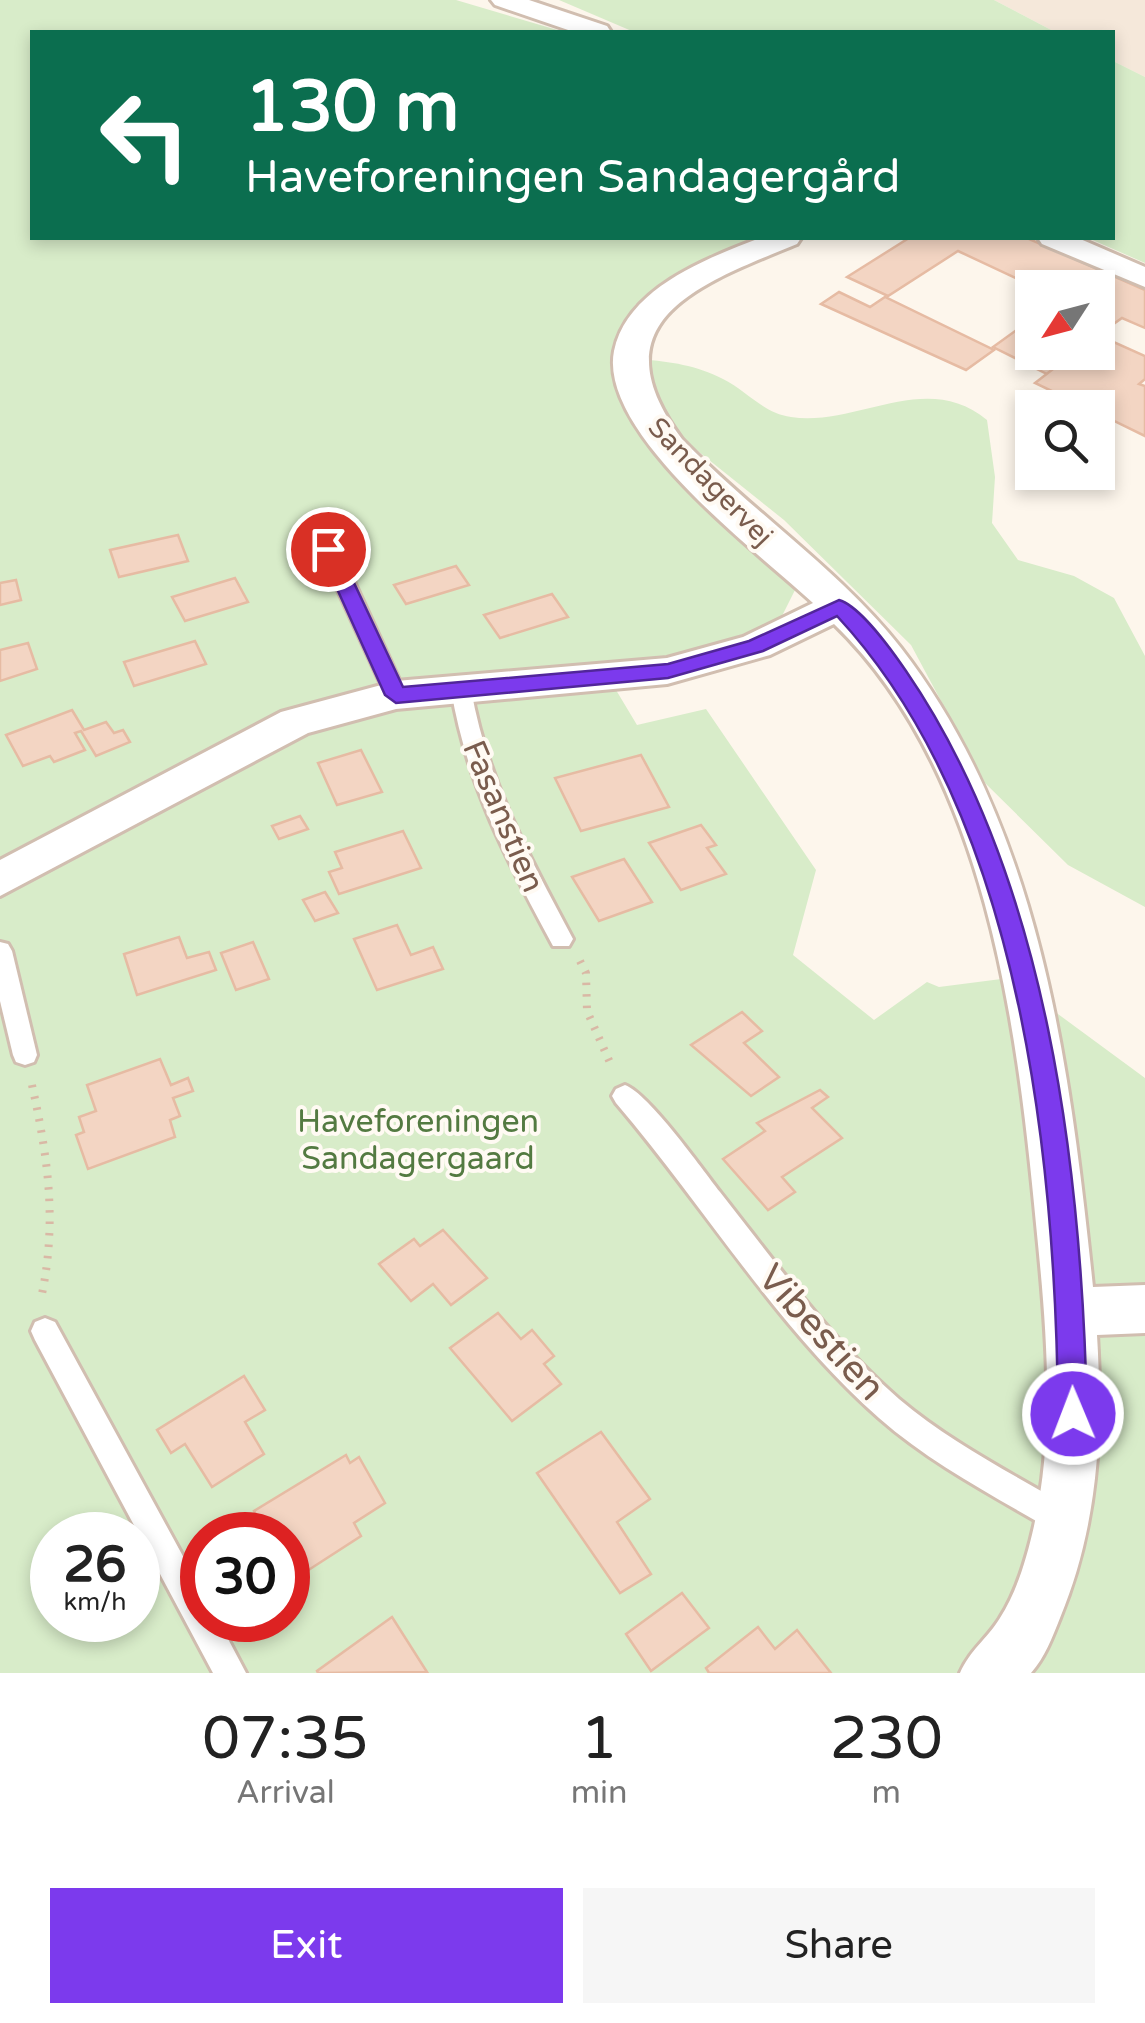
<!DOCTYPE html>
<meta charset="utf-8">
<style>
body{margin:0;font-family:"Varela Round",sans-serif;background:#f6f6f6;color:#222;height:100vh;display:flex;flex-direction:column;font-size:38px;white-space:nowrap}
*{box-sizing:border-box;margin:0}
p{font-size:32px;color:#767676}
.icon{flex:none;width:55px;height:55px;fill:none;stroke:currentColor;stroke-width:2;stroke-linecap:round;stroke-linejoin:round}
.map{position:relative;height:1673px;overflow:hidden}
.panel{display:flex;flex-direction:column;background:#fff;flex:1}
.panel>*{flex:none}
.top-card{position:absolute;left:30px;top:30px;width:1085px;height:210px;border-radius:0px;box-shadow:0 5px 15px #0003;background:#0b6e4f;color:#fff;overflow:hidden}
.needle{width:65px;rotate:234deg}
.fabs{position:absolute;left:1015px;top:270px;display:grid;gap:20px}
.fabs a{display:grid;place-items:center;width:100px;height:100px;border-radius:0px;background:#fff;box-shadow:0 5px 15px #0003;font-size:50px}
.speed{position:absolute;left:30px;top:1512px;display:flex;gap:20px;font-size:50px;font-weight:700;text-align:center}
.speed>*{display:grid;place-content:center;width:130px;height:130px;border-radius:50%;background:#fff;box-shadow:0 5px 15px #0003;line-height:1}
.speed small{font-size:25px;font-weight:400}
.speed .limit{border:15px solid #d22;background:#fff;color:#111}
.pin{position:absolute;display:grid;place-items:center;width:85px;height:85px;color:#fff;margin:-42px;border:5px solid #fff;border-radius:50%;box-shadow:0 2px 10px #0007}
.me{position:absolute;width:110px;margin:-55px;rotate:359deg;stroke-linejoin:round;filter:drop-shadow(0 0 8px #0008)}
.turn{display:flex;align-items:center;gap:35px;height:210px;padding:0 50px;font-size:45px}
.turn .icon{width:130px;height:130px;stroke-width:2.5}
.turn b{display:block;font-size:70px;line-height:85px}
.eta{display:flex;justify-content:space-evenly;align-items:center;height:170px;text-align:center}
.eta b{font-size:60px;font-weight:600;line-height:70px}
.button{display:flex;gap:20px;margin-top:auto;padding:20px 50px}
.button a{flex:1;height:115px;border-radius:0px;background:#7c3aed;color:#fff;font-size:40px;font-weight:600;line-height:115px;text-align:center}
.button a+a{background:#f6f6f6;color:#222}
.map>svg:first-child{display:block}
.residential{fill:#f5e8da}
.green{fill:#d8ecc9;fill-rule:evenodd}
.building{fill:#f3d5c3;stroke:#e6bba3;stroke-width:2.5}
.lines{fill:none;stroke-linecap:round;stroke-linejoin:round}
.lane-casing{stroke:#d1beb0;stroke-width:6}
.street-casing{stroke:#d1beb0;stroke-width:6}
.path{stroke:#d9b8a5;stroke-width:8;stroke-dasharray:2.5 9;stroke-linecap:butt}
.lane{fill:#fff;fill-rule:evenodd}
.street{fill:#fff;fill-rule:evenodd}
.route{fill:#7c3aed;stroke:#51269a;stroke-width:2.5}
.labels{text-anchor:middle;stroke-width:8;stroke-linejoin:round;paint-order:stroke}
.far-street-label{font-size:28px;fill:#7a5c4d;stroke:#fffaf3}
.street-label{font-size:32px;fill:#7a5c4d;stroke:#fffaf3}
.park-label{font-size:32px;fill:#537a41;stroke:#fffaf3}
.near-street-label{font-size:38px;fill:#7a5c4d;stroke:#fffaf3}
</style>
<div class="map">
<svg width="1145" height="1673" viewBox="0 0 1145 1673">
<rect width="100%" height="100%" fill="#fdf6ec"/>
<path class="residential" d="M994,0H1145V77L1113,61L1112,32H1055Z"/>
<g class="green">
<path d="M0,0H456L564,32H32V238H756L635,305L613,371L626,414L797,586L780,620L695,652L601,665L637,725L706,709L816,870L793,955L874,1020L927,982L939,987L1009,978L1145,1078V1673H0ZM52,1535H138V1620H52ZM202,1535H288V1620H202Z"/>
<path d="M559,0H994L1055,32H634Z"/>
<path d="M1113,61L1145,77V263L1088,238H1112Z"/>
<path d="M641,359C671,362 696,365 723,379C747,391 763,413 791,417C857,427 926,369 987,420L995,477L992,523L1018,560L1074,576L1114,598L1145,656V907L1068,865L985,783L911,645L784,520L684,440L643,385Z"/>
</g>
<g class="building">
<path d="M909,238H1027L1145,290V328L1122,318L1098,335V288H1037L958,251L888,296L847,277Z"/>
<path d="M839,292L870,307L885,297L994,350L966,370L821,304Z"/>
<path d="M1032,319V352H1075L1047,374L993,347Z"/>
<path d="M1098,335L1145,356V379L1139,384L1145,386V436L1098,413V408H1087L1035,383L1075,352H1098Z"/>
<path d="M178,535L188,561L119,577L110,550Z"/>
<path d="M456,566L469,585L406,604L394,585Z"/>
<path d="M235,578L248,602L185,621L172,597Z"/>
<path d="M16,580L21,600L0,605V583Z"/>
<path d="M552,594L568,617L500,638L484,615Z"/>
<path d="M195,641L206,664L134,686L124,662Z"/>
<path d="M28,643L37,669L0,681V650Z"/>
<path d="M72,710L84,730L106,722L114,733L123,730L130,742L96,756L81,731L75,733L85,750L54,762L50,756L23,766L6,735Z"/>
<path d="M361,750L382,792L337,805L318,763Z"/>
<path d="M641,755L669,807L581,831L555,778Z"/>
<path d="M300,816L308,829L279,839L272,826Z"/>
<path d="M701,825L716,845L707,848L726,874L681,890L649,843Z"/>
<path d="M403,831L421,868L339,894L329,872L342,868L335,852Z"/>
<path d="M624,859L652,902L599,921L572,877Z"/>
<path d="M325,892L338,913L315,921L303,900Z"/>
<path d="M397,925L411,955L433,947L443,969L377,990L354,939Z"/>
<path d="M179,937L187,958L209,952L216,970L137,995L124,954Z"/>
<path d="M253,942L269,979L236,990L221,953Z"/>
<path d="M742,1012L762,1031L744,1043L779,1077L751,1096L691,1045Z"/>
<path d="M160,1059L171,1085L188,1078L193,1091L173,1098L180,1116L170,1120L175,1137L88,1169L76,1135L84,1132L79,1117L96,1111L87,1085Z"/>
<path d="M820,1090L828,1097L812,1108L842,1138L782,1177L795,1192L768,1210L723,1159L765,1131L757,1123Z"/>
<path d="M443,1230L487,1278L451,1305L433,1284L411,1301L379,1264L414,1239L420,1246Z"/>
<path d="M498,1313L521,1339L532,1330L554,1356L544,1364L561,1384L512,1421L450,1348Z"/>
<path d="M244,1376L265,1410L245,1422L264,1454L212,1487L185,1444L171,1453L157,1430Z"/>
<path d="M601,1432L650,1499L617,1522L651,1574L620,1593L537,1473Z"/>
<path d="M346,1455L350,1463L359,1457L385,1503L354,1523L361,1536L293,1580L288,1570V1535H268L254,1511Z"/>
<path d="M682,1593L709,1628L651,1671L626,1634Z"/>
<path d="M392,1617L427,1672L318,1673L317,1671Z"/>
<path d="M758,1627L775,1649L797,1630L831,1673H709L706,1668Z"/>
</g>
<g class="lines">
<defs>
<g id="lane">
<path d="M329,543L339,549L406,695L403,700H389L386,695L319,549Z"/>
<path d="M461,682L471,689C487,781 530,858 573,939L569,946H553C508,863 466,782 451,689Z"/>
<path d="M0,942L8,944L12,951L37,1055L34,1062L25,1065L16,1062L13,1055L0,1001Z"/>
<path d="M625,1085C649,1094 702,1169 720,1192C776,1263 830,1339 899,1399C951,1443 1013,1474 1072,1509L1076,1519L1072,1529L1061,1534L1050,1529C992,1495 930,1463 879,1418C777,1328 704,1206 616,1103L612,1096L616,1089Z"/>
<path d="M45,1318L55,1322L202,1591V1620H218L246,1673H213L35,1340L31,1331L35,1322Z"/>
</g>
<g id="street">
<path d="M491,0H529L607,26L611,32H574L495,5Z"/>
<path d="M760,238H801L797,244C699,284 594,321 682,439C751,511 839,569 901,648C1041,829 1070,1067 1093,1287L1145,1285V1333L1097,1335C1103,1433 1098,1526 1060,1618C1052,1638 1045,1657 1031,1673H960C970,1650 987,1639 1000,1618C1017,1592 1027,1557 1034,1526C1056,1428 1046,1323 1036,1224C1017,1024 986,771 834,624L770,655L667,684L396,709L308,733L0,896V860L281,712L396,681L667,658L743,637L813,603C759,553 598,433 614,351C627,288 708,258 760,238Z"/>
<path d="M1038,238H1078L1145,267V287L1042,244Z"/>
</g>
</defs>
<use href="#lane" class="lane-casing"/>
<use href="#street" class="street-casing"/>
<g class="path">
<path d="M580,961L586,973L587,1011L612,1067"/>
<path d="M32,1085C48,1158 57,1220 42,1294"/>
</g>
<use href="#lane" class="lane"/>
<use href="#street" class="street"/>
</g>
<path class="route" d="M328,543L338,549L403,687L668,664L749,641L839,600C860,606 893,652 906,671C1048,878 1082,1169 1087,1414L1083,1424L1073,1428L1062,1424L1058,1414C1056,1155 1020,813 837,616L763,651L668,678L396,703L385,695L319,549Z"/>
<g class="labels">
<g class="far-street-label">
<text transform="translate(711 481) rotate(46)" y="10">Sandagervej</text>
</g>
<g class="street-label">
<text transform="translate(504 816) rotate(67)" y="11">Fasanstien</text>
</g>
<g class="park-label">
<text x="418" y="1132">Haveforeningen<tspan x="418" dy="37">Sandagergaard</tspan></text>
</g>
<g class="near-street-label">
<text transform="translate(822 1332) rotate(48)" y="13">Vibestien</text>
</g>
</g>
</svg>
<div class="fabs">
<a><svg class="needle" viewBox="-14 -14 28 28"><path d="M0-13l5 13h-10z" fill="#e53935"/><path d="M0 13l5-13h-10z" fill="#767676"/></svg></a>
<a><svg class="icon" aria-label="search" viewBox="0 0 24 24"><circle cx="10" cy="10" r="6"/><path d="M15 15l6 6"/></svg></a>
</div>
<div class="speed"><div>26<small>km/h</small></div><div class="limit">30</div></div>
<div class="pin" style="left:328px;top:549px;background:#d93025"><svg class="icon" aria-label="arrive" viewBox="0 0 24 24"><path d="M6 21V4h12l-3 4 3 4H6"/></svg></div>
<svg class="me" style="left:1073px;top:1414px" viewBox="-20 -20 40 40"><circle r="17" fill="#7c3aed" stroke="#fff" stroke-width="3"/><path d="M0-11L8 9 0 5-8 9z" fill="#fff"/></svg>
<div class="top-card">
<div class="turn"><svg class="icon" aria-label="left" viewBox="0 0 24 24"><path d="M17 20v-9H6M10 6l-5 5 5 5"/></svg><div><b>130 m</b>Haveforeningen Sandagergård</div></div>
</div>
</div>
<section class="panel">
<div class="eta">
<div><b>07:35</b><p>Arrival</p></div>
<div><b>1</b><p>min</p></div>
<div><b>230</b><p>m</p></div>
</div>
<div class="button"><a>Exit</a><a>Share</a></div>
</section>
